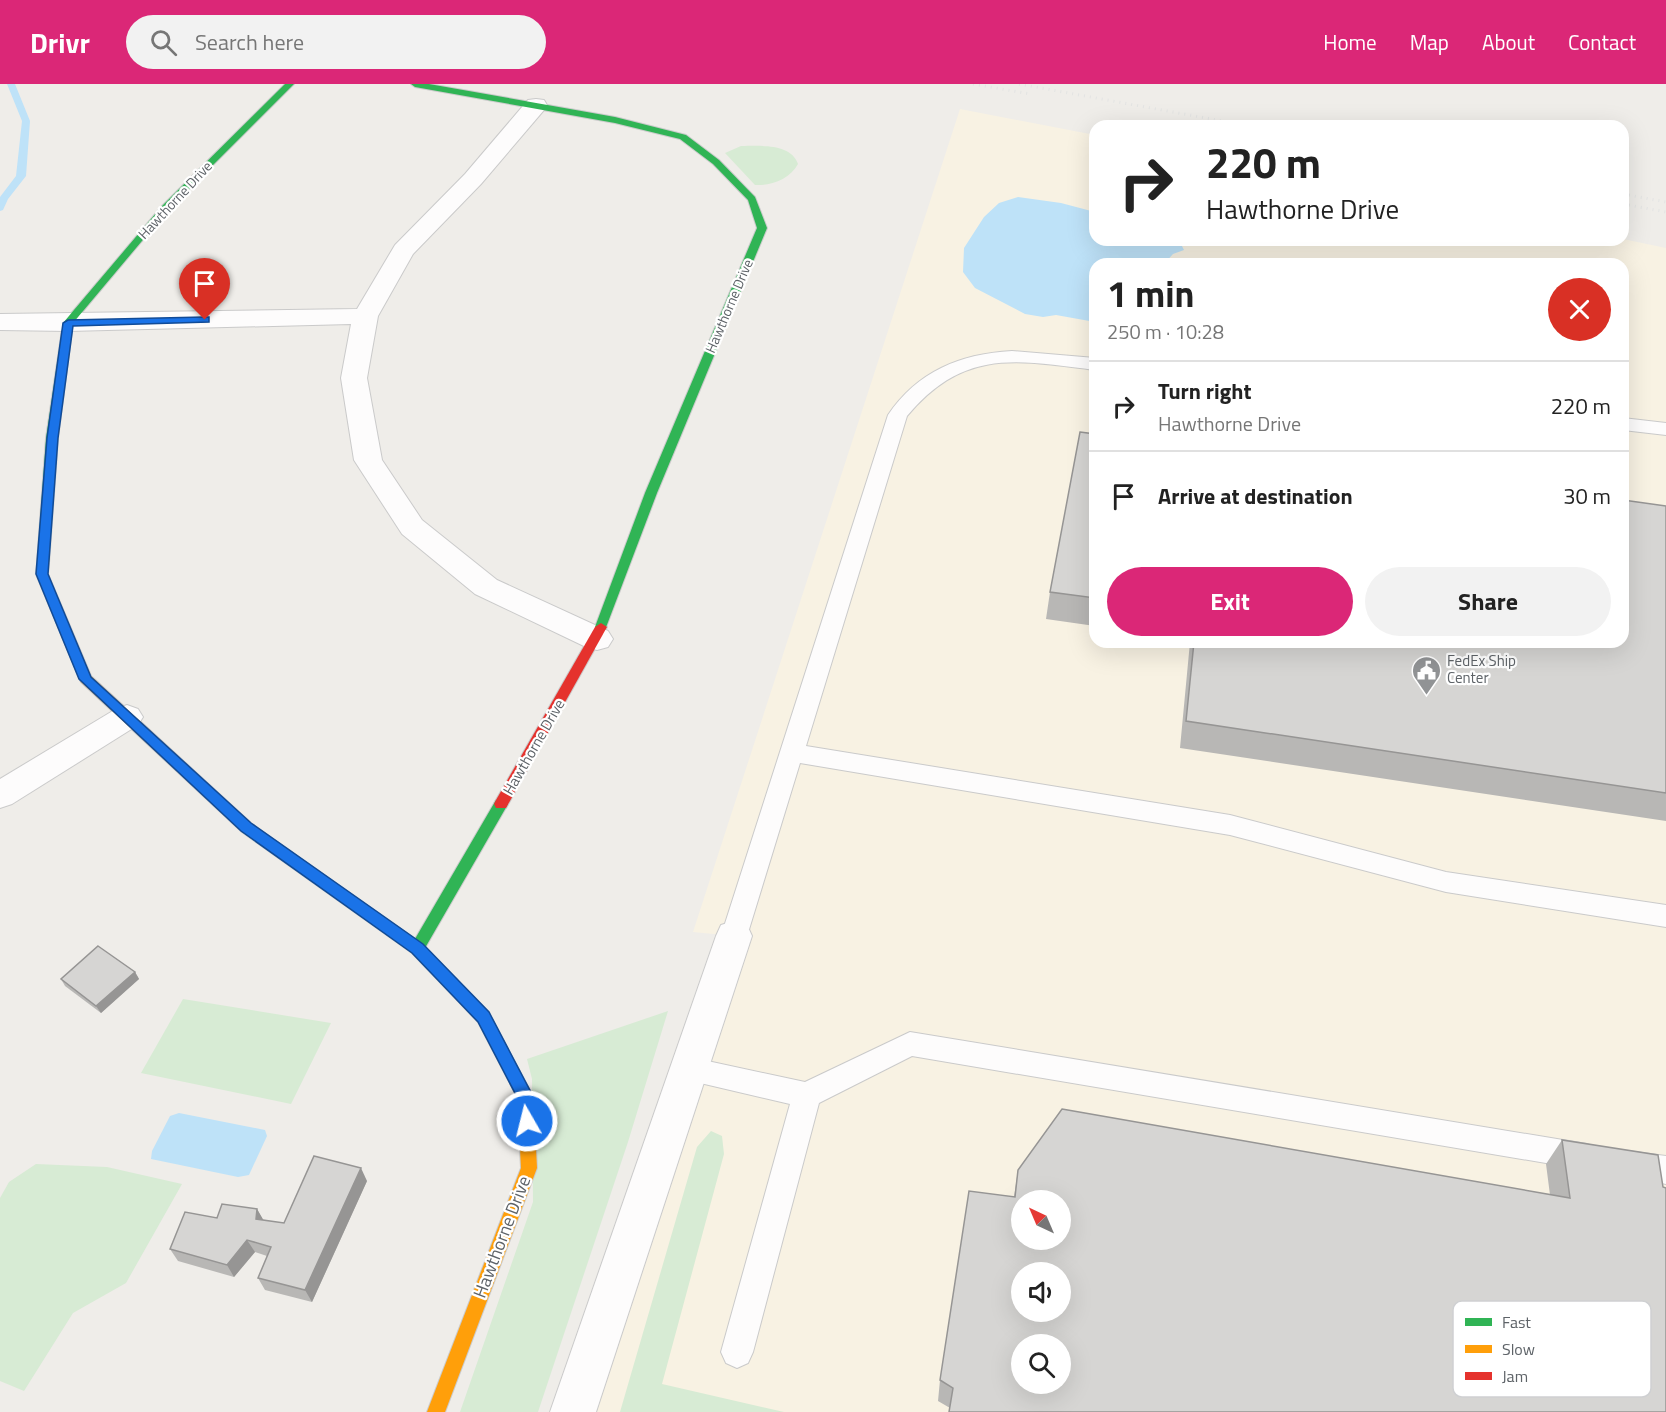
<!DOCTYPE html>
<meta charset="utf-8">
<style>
body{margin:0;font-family:"Titillium Web",sans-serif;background:#f2f2f2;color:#222;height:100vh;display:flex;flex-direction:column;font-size:22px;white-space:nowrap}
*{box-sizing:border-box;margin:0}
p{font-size:20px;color:#767676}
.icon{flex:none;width:33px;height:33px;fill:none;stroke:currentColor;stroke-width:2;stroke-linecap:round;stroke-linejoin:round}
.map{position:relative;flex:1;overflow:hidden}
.sheet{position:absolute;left:1089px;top:174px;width:540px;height:390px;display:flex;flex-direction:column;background:#fff;border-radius:18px;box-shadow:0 6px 24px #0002}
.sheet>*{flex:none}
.hud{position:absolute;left:1089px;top:36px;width:540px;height:126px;border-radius:18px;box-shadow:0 6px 24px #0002;background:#fff;color:#222;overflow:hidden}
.needle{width:39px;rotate:316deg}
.buttons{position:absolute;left:1011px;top:1106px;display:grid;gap:12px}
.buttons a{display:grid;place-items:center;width:60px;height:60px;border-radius:50%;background:#fff;box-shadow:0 6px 24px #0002;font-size:30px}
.pin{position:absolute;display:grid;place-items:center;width:51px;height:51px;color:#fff;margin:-62px -26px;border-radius:50% 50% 50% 0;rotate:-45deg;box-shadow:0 0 6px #0007}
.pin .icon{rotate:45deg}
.me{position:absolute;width:66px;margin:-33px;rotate:352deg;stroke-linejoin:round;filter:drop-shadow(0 0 4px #0008)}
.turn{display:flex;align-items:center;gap:21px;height:126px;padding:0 18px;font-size:27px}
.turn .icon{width:78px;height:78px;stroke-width:2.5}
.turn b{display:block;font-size:42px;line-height:51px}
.round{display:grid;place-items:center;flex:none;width:63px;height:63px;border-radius:32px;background:#f2f2f2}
.overview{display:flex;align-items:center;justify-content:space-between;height:102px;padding:0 18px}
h1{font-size:36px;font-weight:700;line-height:45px}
.button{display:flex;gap:12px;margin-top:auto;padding:12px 18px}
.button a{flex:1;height:69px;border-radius:36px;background:#db2777;color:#fff;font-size:24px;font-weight:700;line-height:69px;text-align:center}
.button a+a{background:#f2f2f2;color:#222}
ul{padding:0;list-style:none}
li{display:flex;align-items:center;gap:18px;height:90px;padding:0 18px;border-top:2px solid #e0e0e0}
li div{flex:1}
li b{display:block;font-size:22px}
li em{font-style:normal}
header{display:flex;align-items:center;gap:36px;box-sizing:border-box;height:84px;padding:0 30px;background:#db2777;color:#fff}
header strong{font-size:28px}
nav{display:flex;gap:33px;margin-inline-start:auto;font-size:21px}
.search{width:420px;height:54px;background:#f2f2f2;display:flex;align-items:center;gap:15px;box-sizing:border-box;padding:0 21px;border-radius:33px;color:#767676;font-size:22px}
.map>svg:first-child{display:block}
.commercial{fill:#f8f2e3;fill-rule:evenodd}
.green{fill:#d7ebd4}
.water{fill:#bee2f8}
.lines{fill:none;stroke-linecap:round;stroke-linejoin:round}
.stream{fill:#bee2f8;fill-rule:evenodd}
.lane-casing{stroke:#cacaca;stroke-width:2}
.street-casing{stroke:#cacaca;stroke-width:2}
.fast-casing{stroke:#cbcbcb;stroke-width:2}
.slow-casing{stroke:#cbcbcb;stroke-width:2}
.jam-casing{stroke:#cbcbcb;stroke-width:2}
.lane{fill:#fdfcfc;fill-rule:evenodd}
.street{fill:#fdfcfc;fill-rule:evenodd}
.fast{fill:#30b455;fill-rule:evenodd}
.slow{fill:#ff9f0a;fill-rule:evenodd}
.jam{fill:#e5322d;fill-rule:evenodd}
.rail{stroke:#e3e4e3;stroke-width:3;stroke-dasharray:1 5;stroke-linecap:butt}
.wall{fill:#b8b7b5}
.shaded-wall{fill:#969594}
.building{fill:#d6d5d3;stroke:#969594;stroke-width:1.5;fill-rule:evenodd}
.route{fill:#1a73e8;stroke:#114b97;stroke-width:1.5}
.labels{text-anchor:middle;stroke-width:4.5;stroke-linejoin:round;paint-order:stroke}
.far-street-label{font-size:14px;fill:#5e6368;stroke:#fff}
.poi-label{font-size:15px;fill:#5e6368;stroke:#fff;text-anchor:start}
.street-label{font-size:15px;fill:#5e6368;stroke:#fff}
.near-street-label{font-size:18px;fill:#5e6368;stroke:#fff}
.key{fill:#fff;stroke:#cfd0d2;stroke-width:1.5}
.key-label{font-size:16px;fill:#5e6368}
</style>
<header>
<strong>Drivr</strong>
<div class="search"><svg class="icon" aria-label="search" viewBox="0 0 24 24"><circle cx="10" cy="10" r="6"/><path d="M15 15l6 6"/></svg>Search here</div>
<nav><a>Home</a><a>Map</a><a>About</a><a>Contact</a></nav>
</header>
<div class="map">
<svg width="1666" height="1328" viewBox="0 0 1666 1328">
<rect width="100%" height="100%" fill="#efede9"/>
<path class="commercial" d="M960,25L1095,51V156L1623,155L1666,164V1328H573L734,852L693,848ZM1095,180H1623V558H1095ZM1022,1116H1060V1155H1022ZM1022,1188H1060V1227H1022ZM1022,1260H1060V1299H1022Z"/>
<g class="green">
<path d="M741,62C760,62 791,59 798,80C790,95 771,102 755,101L725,69Z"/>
<path d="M183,915L331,939L291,1020L141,989Z"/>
<path d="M668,927L628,1058L538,1328H460L533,1118L532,995L527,975Z"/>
<path d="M711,1047L722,1052L724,1070L662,1300L784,1328H620L697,1063Z"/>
<path d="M36,1080L107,1083L182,1100L126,1199L73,1229L24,1307L0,1297V1114L9,1098Z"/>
</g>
<g class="water">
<path d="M1018,113L1061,119L1095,128V156H1179L1184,166L1173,170L1164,180H1095V238L1056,231L1043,233L1025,230L975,204L963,188L964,164L984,133L999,119Z"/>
<path d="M179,1029L265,1046L267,1052L249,1091L238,1093L151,1075L152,1067L170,1032Z"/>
</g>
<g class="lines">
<path class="stream" d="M7,0H15L30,37L26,92L8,115L3,126L0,127V113L16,92L22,37Z"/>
<defs>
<g id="lane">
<path d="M1012,267L1095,274V286C1016,276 964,264 907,332L806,662L1230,731L1446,788L1666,821V843L1446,808L1230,751L800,679L747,852L743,860L734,863L725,860L721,852L888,331C918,287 960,270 1012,267Z"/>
<path d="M1623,334L1666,339V351L1623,346Z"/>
<path d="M910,948L1587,1060L1597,1064L1602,1073L1597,1082L1587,1086L912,972L819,1019L753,1268L748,1279L737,1284L726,1279L721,1268L790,1020L679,994L675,985L679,976L689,973L805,998Z"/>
<path d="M1627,1067L1666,1072V1100L1617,1090L1612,1080L1617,1070Z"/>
</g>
<g id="street">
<path d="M536,15L544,16L547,21L544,26L481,100L413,170L378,232L367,294L382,376L422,436L497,496L608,547L613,555L608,563L597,566L586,563L475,510L402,450L354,376L341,294L351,240L68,247L0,246V230L357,225L395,161L465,90L528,16Z"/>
<path d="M127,621L138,625L143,633L138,641L12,720L0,724V695L116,625Z"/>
<path d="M734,837L747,841L752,852L596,1328H550L716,852L721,841Z"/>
</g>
<g id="fast">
<path d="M285,0H294L168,126L73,239L58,354L49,479L47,482H39L37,479L46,354L63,239L162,122Z"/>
<path d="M411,0H429L615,33L686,51L719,76L755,113L767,144L657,409L605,546H597L595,543L645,409L757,144L748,116L713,80L680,55L615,39L415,3Z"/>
<path d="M501,715L506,716L508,720L425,864L488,928L534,1014L535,1045L533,1050L527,1052L521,1050L519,1045L518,1015L478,938L412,869L242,748L240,744L242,740H252L415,855L496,716Z"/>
</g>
<g id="slow">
<path d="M43,475L49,479L48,490L91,592L252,740L254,744L252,748H242L81,598L36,490L37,479Z"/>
<path d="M527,1038L533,1040L535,1045L537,1084L445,1328H427L521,1084L519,1045L521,1040Z"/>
</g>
<path id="jam" d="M601,539L607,543L506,724H496L494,720L496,716L595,543Z"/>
</defs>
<use href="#lane" class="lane-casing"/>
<use href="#street" class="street-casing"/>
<use href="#fast" class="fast-casing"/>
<use href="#slow" class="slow-casing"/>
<use href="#jam" class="jam-casing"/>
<use href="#lane" class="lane"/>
<use href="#street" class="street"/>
<use href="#fast" class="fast"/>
<use href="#slow" class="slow"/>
<use href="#jam" class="jam"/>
<g class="rail">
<path d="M973,0L1030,10"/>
<path d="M1019,0L1250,42"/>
<path d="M1623,110L1666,118"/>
<path d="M1623,120L1666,128"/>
</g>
</g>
<g class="wall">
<path d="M1095,350V542L1046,535L1050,508Z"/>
<path d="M1666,422V737L1180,664L1190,558H1623Z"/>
<path d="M135,888L139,895L101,929L65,902L61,895Z"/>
<path d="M1562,1056L1663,1103L950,1324L938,1317L940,1296L1014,1113L1018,1086L1550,1111L1546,1080Z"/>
<path d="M367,1097L312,1218L265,1206L258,1194L267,1172L255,1168L234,1193L178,1177L170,1165L217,1134L257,1125L263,1136L284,1139Z"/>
</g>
<g class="shaded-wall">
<path d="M135,888L139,895L101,929L96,922Z"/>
<path d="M361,1084L367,1097L312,1218L305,1206Z"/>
<path d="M257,1125L264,1137L256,1135Z"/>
<path d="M247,1156L255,1168L234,1193L227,1181Z"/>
</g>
<g class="building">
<path d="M1080,348L1095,350V514L1050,508Z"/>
<path d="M1623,416L1666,422V709L1186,637L1194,558H1623Z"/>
<path d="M98,862L135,888L96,922L61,895Z"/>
<path d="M1062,1025L1570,1114L1562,1056L1658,1071L1663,1103L1666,1104V1328H949L953,1304L940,1296L969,1107L1015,1113L1018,1086ZM1022,1116H1060V1155H1022ZM1022,1188H1060V1227H1022ZM1022,1260H1060V1299H1022Z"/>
<path d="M314,1072L361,1084L305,1206L258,1194L271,1163L247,1156L227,1181L170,1165L185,1128L217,1134L222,1120L257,1125L256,1135L284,1139Z"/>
</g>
<path class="route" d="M205,233H209V238L73,242L58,354L48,490L91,593L251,739L423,860L489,928L534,1014L535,1037L533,1042L527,1045L521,1042L518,1015L478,938L412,869L241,747L79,595L36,490L47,354L63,239L68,236Z"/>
<defs>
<symbol id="civic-pin" viewBox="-11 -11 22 30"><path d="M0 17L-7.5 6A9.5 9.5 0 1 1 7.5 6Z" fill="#919395" stroke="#fff"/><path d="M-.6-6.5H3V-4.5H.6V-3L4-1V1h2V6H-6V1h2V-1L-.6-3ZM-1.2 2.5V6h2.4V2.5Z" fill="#fff"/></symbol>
</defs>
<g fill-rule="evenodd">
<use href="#civic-pin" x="1410" y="570" width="33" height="45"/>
</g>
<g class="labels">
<g class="far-street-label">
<text transform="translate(175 116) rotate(-47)" y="5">Hawthorne Drive</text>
<text transform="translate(729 222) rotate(-67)" y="5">Hawthorne Drive</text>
</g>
<g class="poi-label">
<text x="1447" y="582">FedEx Ship<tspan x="1447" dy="17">Center</tspan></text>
</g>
<g class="street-label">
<text transform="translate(534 663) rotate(-60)" y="5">Hawthorne Drive</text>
</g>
<g class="near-street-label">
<text transform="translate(502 1153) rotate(-69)" y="6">Hawthorne Drive</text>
</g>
</g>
<rect x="1453" y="1217" width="198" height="96" rx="9" class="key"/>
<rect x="1465" y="1234" width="27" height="8" fill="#30b455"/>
<rect x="1465" y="1261" width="27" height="8" fill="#ff9f0a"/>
<rect x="1465" y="1288" width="27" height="8" fill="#e5322d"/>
<g class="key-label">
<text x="1502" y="1244">Fast</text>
<text x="1502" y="1271">Slow</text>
<text x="1502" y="1298">Jam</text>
</g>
</svg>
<div class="buttons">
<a><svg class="needle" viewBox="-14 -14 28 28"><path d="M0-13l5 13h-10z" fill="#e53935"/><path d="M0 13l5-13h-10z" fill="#767676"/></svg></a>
<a><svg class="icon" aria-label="sound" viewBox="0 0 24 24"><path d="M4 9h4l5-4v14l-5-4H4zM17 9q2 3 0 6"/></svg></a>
<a><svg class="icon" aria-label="search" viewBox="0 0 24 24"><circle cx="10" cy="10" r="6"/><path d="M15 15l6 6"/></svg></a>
</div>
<div class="pin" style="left:205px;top:236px;background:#d93025"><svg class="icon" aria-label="arrive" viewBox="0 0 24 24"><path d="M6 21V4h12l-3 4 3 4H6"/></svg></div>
<svg class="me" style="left:527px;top:1037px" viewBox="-20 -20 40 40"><circle r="17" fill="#1a73e8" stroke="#fff" stroke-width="3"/><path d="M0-11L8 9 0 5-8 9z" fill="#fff"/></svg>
<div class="hud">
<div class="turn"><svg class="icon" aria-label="right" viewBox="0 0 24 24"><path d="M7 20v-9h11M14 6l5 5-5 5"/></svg><div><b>220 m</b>Hawthorne Drive</div></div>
</div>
<section class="sheet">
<div class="overview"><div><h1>1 min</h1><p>250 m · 10:28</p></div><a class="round" style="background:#d93025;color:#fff"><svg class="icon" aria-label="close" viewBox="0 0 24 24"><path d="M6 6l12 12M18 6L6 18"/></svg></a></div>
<ul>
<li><svg class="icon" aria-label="right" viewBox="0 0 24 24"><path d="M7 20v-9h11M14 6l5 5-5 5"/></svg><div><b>Turn right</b><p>Hawthorne Drive</p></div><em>220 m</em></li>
<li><svg class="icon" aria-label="arrive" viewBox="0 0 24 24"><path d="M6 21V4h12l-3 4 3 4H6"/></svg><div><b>Arrive at destination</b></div><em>30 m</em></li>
</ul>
<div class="button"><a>Exit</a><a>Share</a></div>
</section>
</div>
